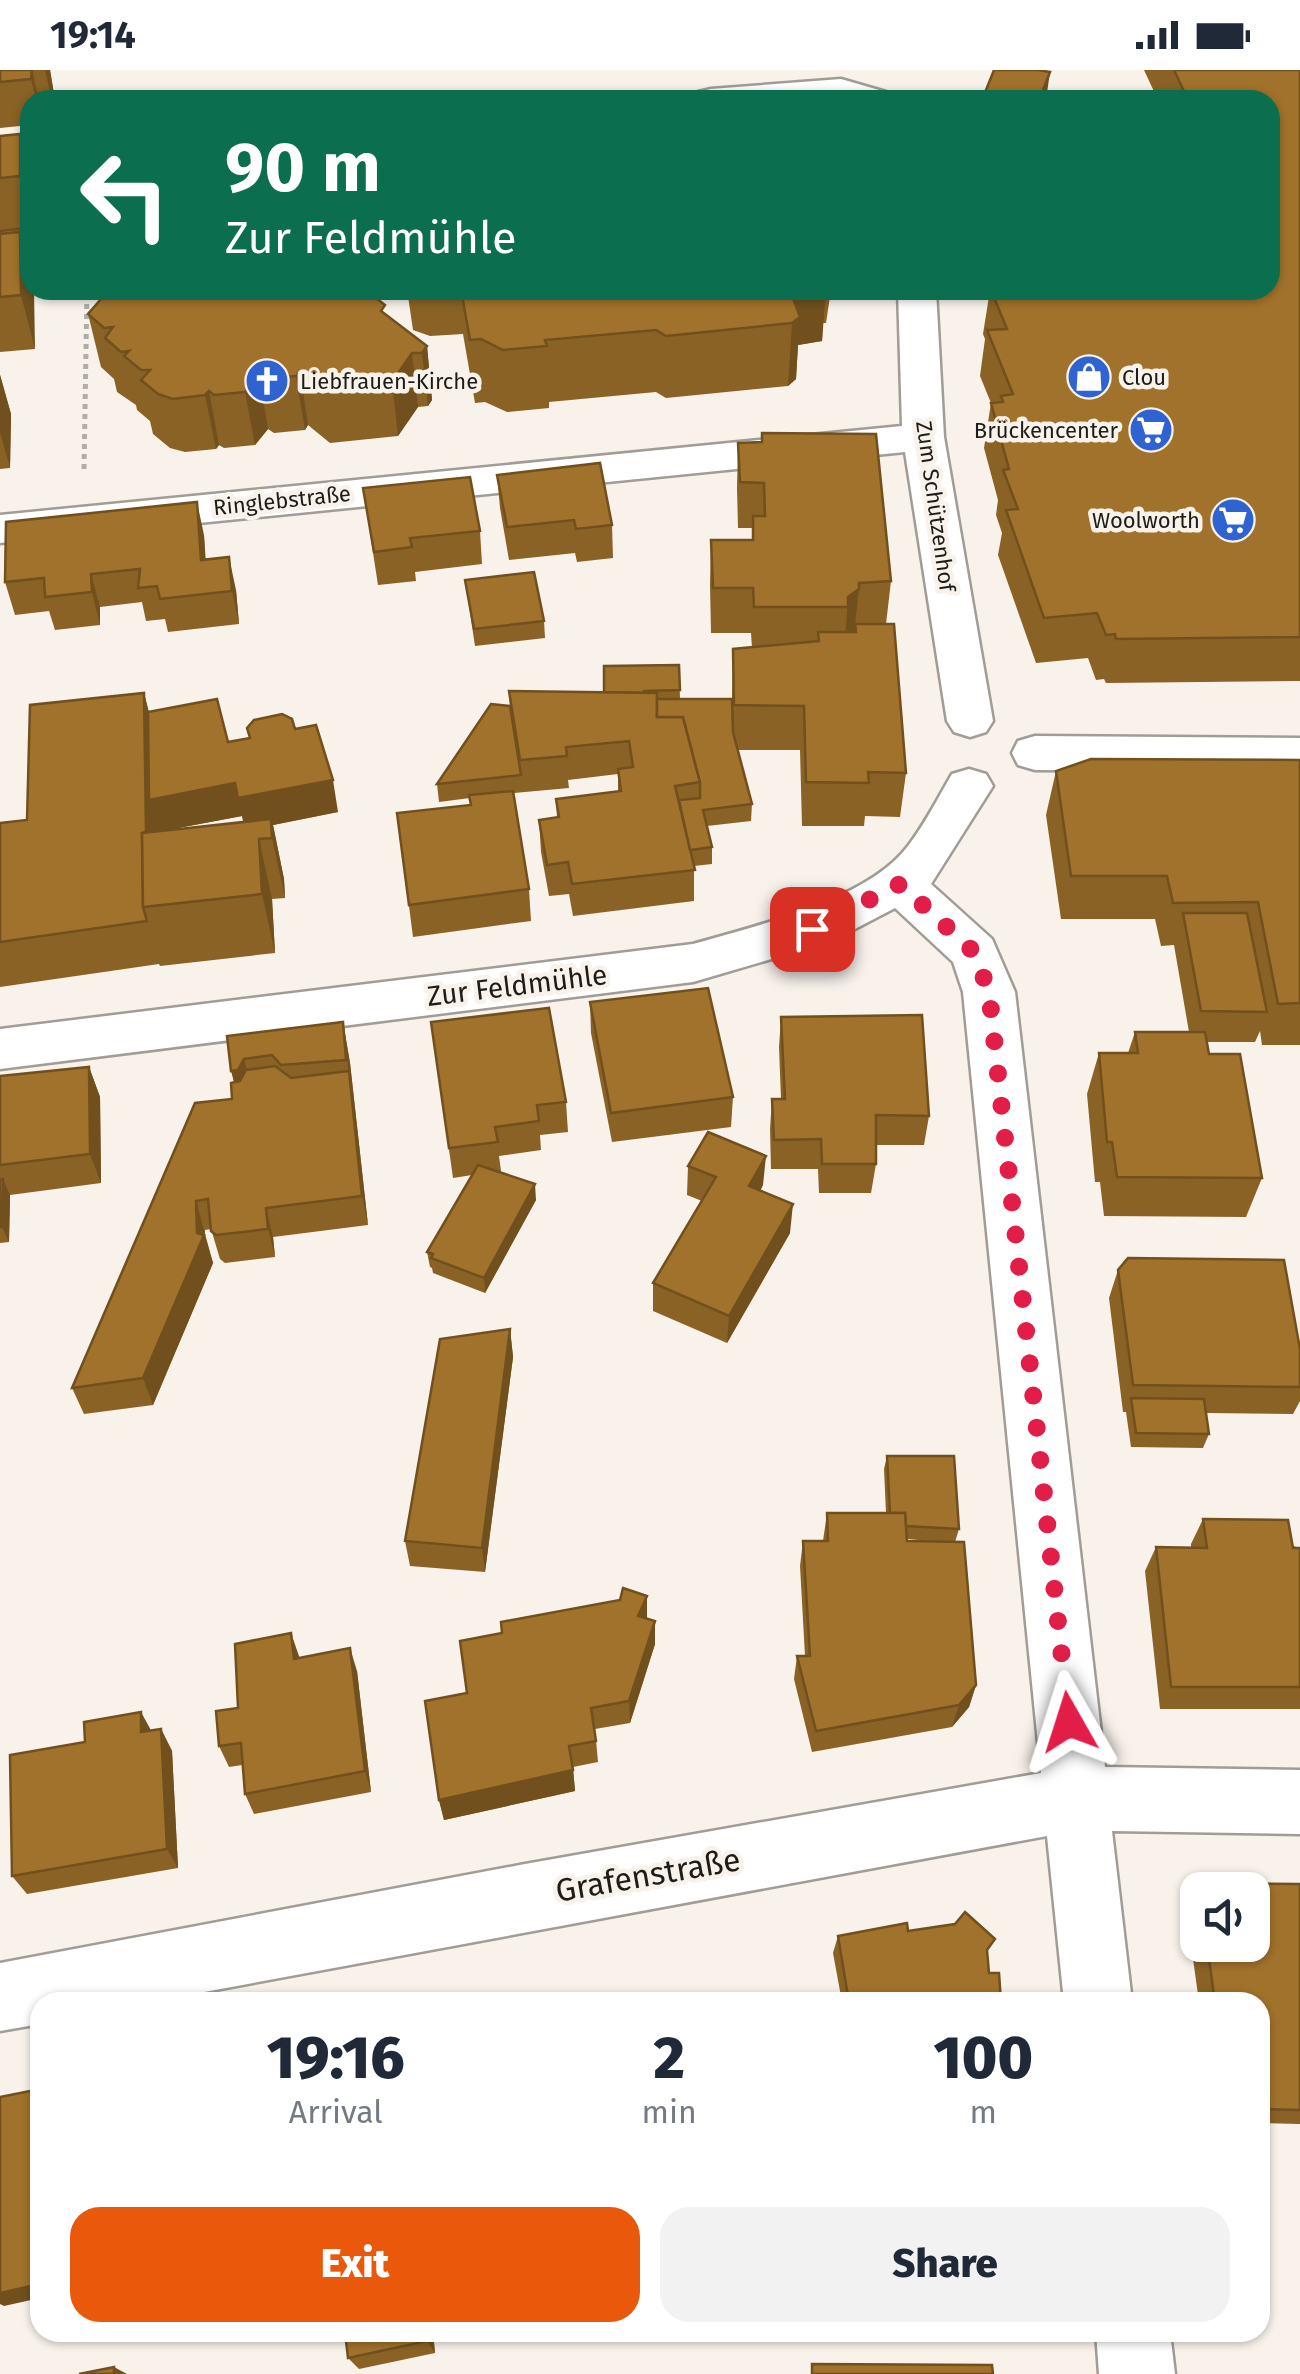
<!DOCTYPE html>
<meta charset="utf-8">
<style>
body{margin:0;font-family:"Fira Sans",sans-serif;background:#f2f2f3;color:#1f2937;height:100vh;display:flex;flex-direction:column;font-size:38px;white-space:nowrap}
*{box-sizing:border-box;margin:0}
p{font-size:32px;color:#747a83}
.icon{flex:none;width:55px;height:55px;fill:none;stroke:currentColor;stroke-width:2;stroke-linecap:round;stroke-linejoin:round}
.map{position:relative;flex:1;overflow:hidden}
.details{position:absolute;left:30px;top:1922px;width:1240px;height:350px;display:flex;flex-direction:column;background:#fff;border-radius:30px;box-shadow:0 2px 8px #0004}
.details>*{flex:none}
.top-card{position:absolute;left:20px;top:20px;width:1260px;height:210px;border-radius:30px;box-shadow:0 2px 8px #0004;background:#0b6e4f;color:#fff;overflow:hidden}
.buttons{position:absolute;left:1180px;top:1802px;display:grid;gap:20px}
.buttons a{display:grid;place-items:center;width:90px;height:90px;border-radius:20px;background:#fff;box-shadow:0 2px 8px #0004;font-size:50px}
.pin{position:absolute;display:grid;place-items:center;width:85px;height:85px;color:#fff;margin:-42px;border-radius:20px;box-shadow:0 5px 15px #0006}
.me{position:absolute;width:110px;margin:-55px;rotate:354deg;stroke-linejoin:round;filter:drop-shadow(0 0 8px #0008)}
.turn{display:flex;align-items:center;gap:35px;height:210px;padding:0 40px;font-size:45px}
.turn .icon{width:130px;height:130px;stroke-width:2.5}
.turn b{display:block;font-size:70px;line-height:85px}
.eta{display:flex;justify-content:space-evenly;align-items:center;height:170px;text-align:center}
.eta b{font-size:60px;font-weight:800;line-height:70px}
.primary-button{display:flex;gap:20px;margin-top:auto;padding:20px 40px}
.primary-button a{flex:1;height:115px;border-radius:30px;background:#ea580c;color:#fff;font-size:40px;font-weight:800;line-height:115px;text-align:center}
.primary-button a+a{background:#f2f2f3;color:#1f2937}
.status{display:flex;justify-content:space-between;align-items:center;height:70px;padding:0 50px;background:#fff;direction:ltr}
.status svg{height:28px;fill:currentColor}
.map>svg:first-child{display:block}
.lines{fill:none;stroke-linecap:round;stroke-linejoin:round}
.minor-casing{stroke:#a19c95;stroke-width:5}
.path{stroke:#b1aca6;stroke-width:5;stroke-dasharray:5 5;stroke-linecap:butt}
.minor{fill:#fff;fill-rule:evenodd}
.wall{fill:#8a6225;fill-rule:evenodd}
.shaded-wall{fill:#71501e}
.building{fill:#a1722b;stroke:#71501e;stroke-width:2.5}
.route{stroke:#e11d48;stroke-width:18;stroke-dasharray:0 32.4}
.labels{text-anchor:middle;stroke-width:9;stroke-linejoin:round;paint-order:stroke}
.far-poi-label{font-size:22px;fill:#1e1c19;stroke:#f8f2eb;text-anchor:start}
.far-street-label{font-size:22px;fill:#1e1c19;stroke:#f8f2eb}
.street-label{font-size:28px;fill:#1e1c19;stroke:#f8f2eb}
.near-street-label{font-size:32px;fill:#1e1c19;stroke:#f8f2eb}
</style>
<div class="status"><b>19:14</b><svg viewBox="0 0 49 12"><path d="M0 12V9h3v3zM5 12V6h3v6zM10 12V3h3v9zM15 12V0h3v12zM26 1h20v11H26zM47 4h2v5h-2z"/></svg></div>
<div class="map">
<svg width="1300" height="2304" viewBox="0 0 1300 2304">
<rect width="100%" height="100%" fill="#f8f2eb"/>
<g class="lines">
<defs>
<g id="minor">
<path d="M841,9L886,22L891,30H693L698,22L711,19Z"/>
<path d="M30,72V94L0,96V74Z"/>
<path d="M898,220H936L944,367L993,651L986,662L970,667L954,662L947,651L905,382L0,473V445L902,356Z"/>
<path d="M1035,666L1300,668V702L1035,700L1018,695L1012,683L1018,671Z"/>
<path d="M969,699L986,704L993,716L931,814L992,869L1015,922L1105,1697L1300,1700V1764L1112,1761L1132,1932H1064L1047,1766L150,1932H40V1954L0,1961V1893L525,1794L1041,1703L963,922L953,892L895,838L830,872L693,912L0,999V959L693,874C755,856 868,830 908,776C925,754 938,728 952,704Z"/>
<path d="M1096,2262H1170L1175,2304H1099Z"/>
</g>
</defs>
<use href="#minor" class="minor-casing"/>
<path class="path" d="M84,399L87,220"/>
<use href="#minor" class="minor"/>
</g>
<g class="wall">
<path d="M0,0H50L55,30H30V55L0,58Z"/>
<path d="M1144,0H1300V611L1106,613L1104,609L1096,610L1088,588L1036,593L998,485L1002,463L996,445L998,430L984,378L991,333L980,306L985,269L983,264L990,220H1270V30H1158Z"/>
<path d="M0,66L30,105V160H28L30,166V220L35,279L0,282Z"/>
<path d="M379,220H831L826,253H823L822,271L798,275L796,309L788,316L666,328L656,322L549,332V338L507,342L485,332L475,333L463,264L430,266L413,260L408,226L393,227Z"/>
<path d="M88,244H386L427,276L432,330L428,336L418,337L398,366L330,373L308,355L305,360L274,363L268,359L255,375L224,378L219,375L216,379L185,382L170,378L153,364L150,351L137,340L136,335L117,322L114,309L101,297Z"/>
<path d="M0,305L11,344L10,398L0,399Z"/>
<path d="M738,373L891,511L886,554L906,703L900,747L865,746L864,756H802L800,680H738L752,734L751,751L707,756L712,777V794L694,796V831L573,846L569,824L549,826L541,782L539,750L557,748L556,729L618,722V704L568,710L569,718L514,723L529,819L531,851L413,867L397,743L470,735V728L439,732L437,714L510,636L509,621L604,622L679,595L680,629H732L733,579L752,578L751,563H711L710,515L711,470H752V458H738L737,418Z"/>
<path d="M497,405L612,455L613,488L577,492L575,483L509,490L500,438Z"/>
<path d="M363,418L480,461L482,494L415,502L416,511L378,515Z"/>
<path d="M204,465L205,490L236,520L239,554L168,562L165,549L146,551L142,532L100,537V555L55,560L49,541L15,545L5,512Z"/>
<path d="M465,510L544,551L545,568L475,576Z"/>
<path d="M144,623L149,642L228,672L295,659L338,742L273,755L284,809L285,828L272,829L275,883L160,896L159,894L0,917V753L27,750ZM242,746L244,752L166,760Z"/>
<path d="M1300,690V975H1262L1260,961L1255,972H1207L1209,984L1262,1108L1246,1147L1104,1146L1100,1112H1095L1087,1024L1099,983H1128L1135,962H1189L1174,875L1161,876L1155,849H1061L1046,745L1056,701Z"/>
<path d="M590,932L733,1027L731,1057L612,1072L591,963Z"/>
<path d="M781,947L929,1046L924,1075H876V1094L871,1123H819L818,1099H771L770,1059L772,1029H781L779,977Z"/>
<path d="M343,952L350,993L368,1155L273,1167L275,1187L225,1193L220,1189L211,1159L205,1160V1167L213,1193L153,1335L84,1344L72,1318L232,1029L234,1012L227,966Z"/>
<path d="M431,952L566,1032L568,1062L540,1065L541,1080L499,1086L501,1101L497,1102L536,1130L485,1223L433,1203L432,1198L430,1197L427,1182L472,1105L453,1108Z"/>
<path d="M89,997L100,1027L101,1113L10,1125L9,1172L0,1173V1006Z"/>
<path d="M688,1096L763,1115L760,1121L790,1163L727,1273L653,1241V1213L702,1131L687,1125Z"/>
<path d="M1118,1200L1300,1279V1331L1293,1344L1206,1343L1209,1364L1203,1378L1131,1377L1126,1342H1123L1109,1228Z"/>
<path d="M510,1259L513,1287L485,1502L410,1496L405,1471Z"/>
<path d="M887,1386L959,1459L955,1472L976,1615L969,1637L952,1657L812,1682L794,1609L797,1586H805L800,1496L803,1471H823L827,1443H886L884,1399ZM907,1469L941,1472L907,1471Z"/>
<path d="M1203,1449L1300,1478V1639H1160L1145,1501L1156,1477H1191V1474Z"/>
<path d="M647,1526V1549L655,1551V1574L630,1653L595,1659L598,1692L573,1697L575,1721L444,1750L439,1730L467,1623L502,1563L620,1530Z"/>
<path d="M299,1588L357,1601L371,1722L254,1744L245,1724L242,1695L229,1697L219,1676L238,1638Z"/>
<path d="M161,1659L172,1681L178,1798L27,1824L12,1806L151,1661Z"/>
<path d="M1300,1814V2054L1260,2053V1932H1199L1188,1853L1198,1841V1875H1252Z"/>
<path d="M908,1861L988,1885L989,1903L842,1932L833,1883L838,1866Z"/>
<path d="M225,2262H248L230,2266Z"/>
<path d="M345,2262H433L435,2283L359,2299L348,2288Z"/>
</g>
<g class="shaded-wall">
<path d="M32,0L39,30H36L31,9Z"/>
<path d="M45,0H50L55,30H52Z"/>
<path d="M1050,2L1046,30H1039Z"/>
<path d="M20,64L30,105V147L20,106Z"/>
<path d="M20,162L30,201V220H34L35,279L21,225Z"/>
<path d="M789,220H826L822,271L798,275L796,309L788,316L792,253Z"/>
<path d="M427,276L432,330L428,336L422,283Z"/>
<path d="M412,283L418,337L398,366L392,312Z"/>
<path d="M300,301L308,355L305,360L296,306Z"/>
<path d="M0,305L11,344L10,398L0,362Z"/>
<path d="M259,305L268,359L255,375L245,322Z"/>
<path d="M209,321L219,375L216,379L205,325Z"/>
<path d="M197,432L204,465L208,523L201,490Z"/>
<path d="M229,487L236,520L239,554L232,521Z"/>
<path d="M91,504L100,537V555L92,522Z"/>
<path d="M859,519L854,564L845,570L848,527Z"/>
<path d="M144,623L155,668L235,713L242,746L158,762L157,760L159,835L147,837Z"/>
<path d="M333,710L338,742L273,755L284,809L285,828L272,768L245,760L238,728Z"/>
<path d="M259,769L272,829L275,883L262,824Z"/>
<path d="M343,952L350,993L368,1155L362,1126Z"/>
<path d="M244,989L254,1030L242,1042L231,1001Z"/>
<path d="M89,997L100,1027L101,1113L90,1084Z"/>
<path d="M766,1086L763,1115L747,1145L749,1116Z"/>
<path d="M3,1109L10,1125L9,1172L2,1157Z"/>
<path d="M535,1114L536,1130L485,1223L484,1208Z"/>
<path d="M196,1131L213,1193L153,1335L143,1308L197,1163Z"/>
<path d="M793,1134L790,1163L727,1273L729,1246Z"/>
<path d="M266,1138L273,1167L275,1187L268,1159Z"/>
<path d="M510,1259L513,1287L485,1502L482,1478Z"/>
<path d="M647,1526V1549L638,1546Z"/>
<path d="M655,1551V1574L630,1653L629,1631Z"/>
<path d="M291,1563L299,1586L302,1611L294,1589Z"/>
<path d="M350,1578L357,1601L371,1722L365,1701Z"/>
<path d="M976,1615L969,1637L952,1657L959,1635Z"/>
<path d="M141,1642L153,1664L141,1662Z"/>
<path d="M161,1659L172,1681L178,1798L167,1779Z"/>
<path d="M573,1700L575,1721L444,1750L439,1730Z"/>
<path d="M40,2214V2228L4,2236L0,2234V2223Z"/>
<path d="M426,2262H433L435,2283L427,2271Z"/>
<path d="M114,2297L127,2304H114Z"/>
</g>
<g class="building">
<path d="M0,0H32L31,9L0,12Z"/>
<path d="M994,0H1038L1050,2L1039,30H982Z"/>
<path d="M1174,0H1300V567L1116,569L1115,564L1106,565L1097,543L1044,548L1006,440L1018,439L1003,400L1009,399L991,333L1003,332L1001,326L1013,324L987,260L1007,259L991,220H1270V30H1188Z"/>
<path d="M809,26L811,30H757Z"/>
<path d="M20,64V106L0,108V66Z"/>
<path d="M28,158V181L25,182L20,162L0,164V161Z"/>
<path d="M20,162L21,225L0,227V164Z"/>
<path d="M109,220H353L356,222L367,221L385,235L381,241L427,276L422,283H412L392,312L322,319L300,301L296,306L265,309L259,305L245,322L214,325L209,321L205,325L173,329L158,324L141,310L150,300H141L124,286L129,281L121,282L105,268L113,257L104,258L88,244Z"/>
<path d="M461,220H790L800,247L792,253L666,266L656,260L545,270L547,276L503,280L481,269L470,270Z"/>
<path d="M762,363L876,364L891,511L859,513V519L848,527V537H754L753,518H713L711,470H753V446H765L764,413L740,412L738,373L762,372Z"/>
<path d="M600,393L612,455L576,459L574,450L507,457L497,405Z"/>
<path d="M470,407L480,461L410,468L412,477L374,482L363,418Z"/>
<path d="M197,432L201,490L229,487L232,521L160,529L157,516L138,518L140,499L91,504L92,522L45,527L44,508L5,512L6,452Z"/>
<path d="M534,502L544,551L474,559L465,510Z"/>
<path d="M855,554H894L906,703L868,702L869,713L806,712L804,636L734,635L733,579L819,571L818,562H856Z"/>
<path d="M679,595L680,620L644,621V623L604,622V596Z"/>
<path d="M509,621L657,623V647H683L700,712L675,716L695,800L572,814L568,792L547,795L539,750L559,747L556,729L621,721L618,699L633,697L629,671L566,677L567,686L520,690Z"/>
<path d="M144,623L146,762L142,763L143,837L147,851L0,872V753L27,750L30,635Z"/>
<path d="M217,629L228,672L250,668L247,658L254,650L282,644L292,649L295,659L316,655L333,710L238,728L235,713L149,730L148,642Z"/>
<path d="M657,629H732L733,662L752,734L703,740L712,777L690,780L679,730L700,728V712L683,647H657Z"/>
<path d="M491,634L510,636L521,705L437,714Z"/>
<path d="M1091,689L1300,690V933L1278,934L1258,832L1173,833L1167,806H1071L1056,701Z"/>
<path d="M513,721L529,819L409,835L397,743L471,735L469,725Z"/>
<path d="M271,749L272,768L259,769L262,824L143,837L142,763Z"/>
<path d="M1183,843H1247L1267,942L1201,941Z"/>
<path d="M708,918L733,1027L611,1043L590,932Z"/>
<path d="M549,938L566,1032L537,1035L539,1051L495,1057L498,1072L449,1078L431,952Z"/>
<path d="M922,945L929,1046L876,1045V1094H822L821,1069L774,1070L772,1029H785L781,947Z"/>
<path d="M343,952L346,990L281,995L272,985L244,989L238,1000L231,1001L227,966Z"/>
<path d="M1135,962H1205L1209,984H1240L1262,1108L1117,1107L1112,1072H1107L1099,983H1138Z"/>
<path d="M275,996L291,1008L349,1001L362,1126L266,1138L268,1159L216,1165L211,1161L208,1129L196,1131L197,1163L204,1165L143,1308L72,1318L195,1033L232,1029L231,1013L240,1011L246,1000Z"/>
<path d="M89,997L90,1084L0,1095V1006Z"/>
<path d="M708,1062L766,1086L749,1116L793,1134L729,1246L653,1213L716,1107L688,1096Z"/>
<path d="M478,1095L535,1114L484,1208L431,1188L433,1184L427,1182Z"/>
<path d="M3,1109L2,1157H0V1110Z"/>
<path d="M1128,1188L1284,1190L1300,1279V1317L1133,1315L1118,1200Z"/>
<path d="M510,1259L482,1478L405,1471L440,1269Z"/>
<path d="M1131,1328L1204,1329L1209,1364L1136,1363Z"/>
<path d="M887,1386H954L959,1459L906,1456L905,1443H890Z"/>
<path d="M827,1443H905L907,1471L964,1472L976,1615L959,1635L816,1661L797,1586H810L803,1471H828Z"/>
<path d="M1203,1449L1288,1450L1293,1478H1300V1617H1171L1156,1477L1207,1478Z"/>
<path d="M623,1518L647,1526L638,1546L655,1551L629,1631L591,1638L596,1671L569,1676L573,1700L439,1730L425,1631L467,1623L460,1571L502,1563L501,1552L620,1530Z"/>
<path d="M291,1563L294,1589L350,1578L365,1701L245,1724L241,1673L219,1676L216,1641L238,1638L235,1574Z"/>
<path d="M141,1642V1662L161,1659L167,1779L12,1806L10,1685L85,1672L84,1652Z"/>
<path d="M1219,1813L1300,1814V2040L1260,2039V1932H1215L1207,1875H1252V1820H1214Z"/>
<path d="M965,1842L995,1869L987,1880L989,1903H999L1001,1932H842H849L838,1866L907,1853L908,1861L955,1854Z"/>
<path d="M40,2019V2214L0,2223V2027Z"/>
<path d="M345,2262H426L427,2271L348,2288Z"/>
<path d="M812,2294L992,2295L993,2304H812Z"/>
<path d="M114,2297V2304H79Z"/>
</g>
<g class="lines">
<path class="route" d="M812,859L900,814L974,882L989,922L1069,1652"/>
</g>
<defs>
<symbol id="shop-disc" viewBox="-11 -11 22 22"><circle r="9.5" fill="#2f63d2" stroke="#f8f2eb"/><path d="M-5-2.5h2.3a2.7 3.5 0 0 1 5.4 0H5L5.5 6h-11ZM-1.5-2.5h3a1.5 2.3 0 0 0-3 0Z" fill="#fff"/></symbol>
<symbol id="church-disc" viewBox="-11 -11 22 22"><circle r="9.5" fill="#2f63d2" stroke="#f8f2eb"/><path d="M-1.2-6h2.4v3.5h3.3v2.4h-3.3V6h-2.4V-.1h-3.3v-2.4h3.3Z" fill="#fff"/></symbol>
<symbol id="supermarket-disc" viewBox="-11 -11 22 22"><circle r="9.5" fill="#2f63d2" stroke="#f8f2eb"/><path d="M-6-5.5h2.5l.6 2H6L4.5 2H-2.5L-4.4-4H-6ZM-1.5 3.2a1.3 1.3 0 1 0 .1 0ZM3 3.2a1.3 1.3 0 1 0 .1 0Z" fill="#fff"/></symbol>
</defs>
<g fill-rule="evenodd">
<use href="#shop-disc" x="1064" y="282" width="50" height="50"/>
<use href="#church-disc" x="242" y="286" width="50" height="50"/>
<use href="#supermarket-disc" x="1126" y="335" width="50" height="50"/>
<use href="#supermarket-disc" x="1208" y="425" width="50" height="50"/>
</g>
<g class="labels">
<g class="far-poi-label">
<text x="1122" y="315">Clou</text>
<text x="300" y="319">Liebfrauen-Kirche</text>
<text x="1118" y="368" text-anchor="end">Brückencenter</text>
<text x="1200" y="458" text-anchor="end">Woolworth</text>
</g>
<g class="far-street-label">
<text transform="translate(282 430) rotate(-6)" y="8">Ringlebstraße</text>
<text transform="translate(936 436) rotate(82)" y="8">Zum Schützenhof</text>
</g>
<g class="street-label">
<text transform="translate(517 915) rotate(-7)" y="10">Zur Feldmühle</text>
</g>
<g class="near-street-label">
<text transform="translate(648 1805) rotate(-10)" y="11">Grafenstraße</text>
</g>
</g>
</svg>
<div class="buttons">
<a><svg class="icon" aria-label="sound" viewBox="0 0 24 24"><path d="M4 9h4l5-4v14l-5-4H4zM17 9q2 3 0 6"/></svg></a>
</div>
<div class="pin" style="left:812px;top:859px;background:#d93025"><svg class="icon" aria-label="arrive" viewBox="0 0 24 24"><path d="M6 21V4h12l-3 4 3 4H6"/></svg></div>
<svg class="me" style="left:1069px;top:1652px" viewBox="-20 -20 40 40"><path d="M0-17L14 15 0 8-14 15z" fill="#e11d48" stroke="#fff" stroke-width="4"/></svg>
<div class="top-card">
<div class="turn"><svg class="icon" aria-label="left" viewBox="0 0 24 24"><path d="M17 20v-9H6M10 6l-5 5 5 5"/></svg><div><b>90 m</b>Zur Feldmühle</div></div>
</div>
<section class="details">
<div class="eta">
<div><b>19:16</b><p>Arrival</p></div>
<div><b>2</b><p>min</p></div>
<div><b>100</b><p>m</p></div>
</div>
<div class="primary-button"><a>Exit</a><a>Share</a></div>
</section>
</div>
